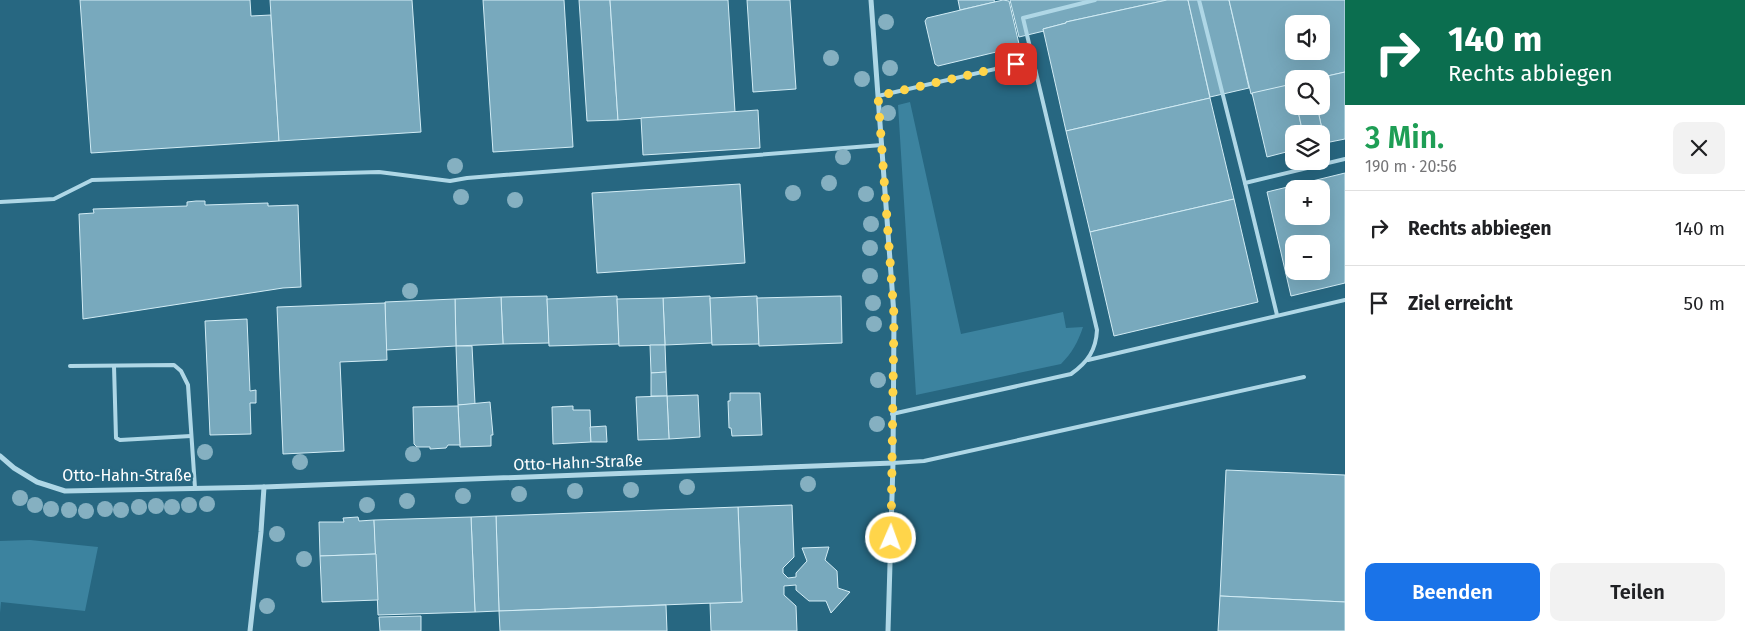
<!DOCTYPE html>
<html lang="de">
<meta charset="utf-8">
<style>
body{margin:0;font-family:"Fira Sans",sans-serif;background:#f2f2f2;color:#202124;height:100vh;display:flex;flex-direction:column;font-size:19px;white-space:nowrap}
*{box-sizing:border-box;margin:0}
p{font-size:16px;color:#757577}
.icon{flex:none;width:28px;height:28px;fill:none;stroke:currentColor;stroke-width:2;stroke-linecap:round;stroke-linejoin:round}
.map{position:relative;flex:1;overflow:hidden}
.sheet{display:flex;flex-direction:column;background:#fff;width:400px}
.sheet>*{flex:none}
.guide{background:#0b6e4f;color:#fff;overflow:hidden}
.buttons{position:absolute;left:1285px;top:15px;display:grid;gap:10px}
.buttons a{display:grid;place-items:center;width:45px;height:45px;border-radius:10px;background:#fff;box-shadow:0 5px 20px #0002;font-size:25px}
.pin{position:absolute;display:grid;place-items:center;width:42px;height:42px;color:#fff;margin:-21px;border-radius:10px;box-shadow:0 2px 8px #0006}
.me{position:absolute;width:55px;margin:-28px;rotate:2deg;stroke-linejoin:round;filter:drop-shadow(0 0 4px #0008)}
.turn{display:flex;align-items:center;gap:18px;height:105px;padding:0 20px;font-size:22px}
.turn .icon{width:65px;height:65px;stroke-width:2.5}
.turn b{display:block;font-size:35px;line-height:42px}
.round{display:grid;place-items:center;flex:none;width:52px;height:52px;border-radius:10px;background:#f2f2f2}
.summary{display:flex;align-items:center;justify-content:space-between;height:85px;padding:0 20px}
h1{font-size:30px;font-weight:600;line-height:38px;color:#1e9e55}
.cta{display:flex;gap:10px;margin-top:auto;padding:10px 20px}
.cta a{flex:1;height:58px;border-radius:10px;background:#1a73e8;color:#fff;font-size:20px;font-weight:600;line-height:58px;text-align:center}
.cta a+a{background:#f2f2f2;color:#202124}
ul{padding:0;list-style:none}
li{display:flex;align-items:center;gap:15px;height:75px;padding:0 20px;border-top:1px solid #e0e0e0}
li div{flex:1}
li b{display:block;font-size:19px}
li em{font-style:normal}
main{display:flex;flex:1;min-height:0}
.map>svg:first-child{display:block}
.green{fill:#3c839f}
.building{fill:#78a9bd;stroke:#d2ecf5;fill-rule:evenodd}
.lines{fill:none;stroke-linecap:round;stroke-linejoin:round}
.service{stroke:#afd7e6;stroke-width:4}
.minor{stroke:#afd7e6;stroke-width:5}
.tree{fill:#85b0c1}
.route{stroke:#ffd54a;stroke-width:9;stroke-dasharray:0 16.2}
.labels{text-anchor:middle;stroke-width:5;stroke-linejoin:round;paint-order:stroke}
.street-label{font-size:16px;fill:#fff;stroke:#276781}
</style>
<main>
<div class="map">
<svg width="1345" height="631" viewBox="0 0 1345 631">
<rect width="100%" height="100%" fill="#276781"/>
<g class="green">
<path d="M910,102L961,334L1063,312L1066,328L1083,327C1078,342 1072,353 1061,364L916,395L898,105Z"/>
<path d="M30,540L98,547L85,611L1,602L0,613V541Z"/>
</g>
<g class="building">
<path d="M80,0H250L251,16L271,15L279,141L91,153Z"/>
<path d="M270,0H412L421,132L279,141Z"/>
<path d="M483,0H564L573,147L493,152Z"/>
<path d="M579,0H610L618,120L587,121Z"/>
<path d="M610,0H728L735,112L618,120Z"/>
<path d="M747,0H790L796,89L753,92Z"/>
<path d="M958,0H994L995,2L960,10Z"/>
<path d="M1003,0L1009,1L1019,44L1017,47L938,66L935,64L925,21L927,18Z"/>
<path d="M1010,0H1167L1066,22V23L1043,29L1044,31L1019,37Z"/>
<path d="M1167,0H1188L1210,98L1066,131L1043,29L1066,23V22Z"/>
<path d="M1188,0H1229L1249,88L1210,97Z"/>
<path d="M1229,0H1345V72L1314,79H1294V84L1251,94ZM1294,24H1321V51H1294Z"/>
<path d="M1345,72V139L1325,143L1317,106H1321V79H1314Z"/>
<path d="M1292,84L1294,106H1297L1303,134H1294V150L1267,157L1252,93Z"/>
<path d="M1210,98L1234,199L1090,232L1066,131Z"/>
<path d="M1297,106H1317L1325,143L1321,144V134H1303Z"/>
<path d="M758,110L760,148L643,155L641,118Z"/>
<path d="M1345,173V283L1291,296L1267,192ZM1294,189H1321V216H1294ZM1294,244H1321V271H1294Z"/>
<path d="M740,184L745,263L597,273L592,193Z"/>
<path d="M1234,199L1258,302L1114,336L1090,232Z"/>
<path d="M196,201H205V205L268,203V206L298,205L301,287L283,288L83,319L79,214L94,213L93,209L187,206V202Z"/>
<path d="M547,296L549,343L503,344L501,297Z"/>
<path d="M617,296L619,344L549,346L547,299Z"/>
<path d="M710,296L712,343L665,345L663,298Z"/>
<path d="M757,296L759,344L712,345L710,298Z"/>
<path d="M841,296L842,343L759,346L757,298Z"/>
<path d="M501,297L503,344L456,346L455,299Z"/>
<path d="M663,298L665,345L619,346L617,299Z"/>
<path d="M455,299L456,346L386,350L385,302Z"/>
<path d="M385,303L387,360L340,362L344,451L283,454L277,307Z"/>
<path d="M247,319L250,391L256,390V403H250L251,434L210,435L205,321Z"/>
<path d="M650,345H665L666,372L651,373Z"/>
<path d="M456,346H472L475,404L458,405Z"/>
<path d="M666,372L667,396H651V373Z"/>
<path d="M730,393H760L762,435L732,436L731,428H729L728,401H730Z"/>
<path d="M698,395L700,437L669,439L667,396Z"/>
<path d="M667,396L669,439L638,440L636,397Z"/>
<path d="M490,402L493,435H491V446L460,447L458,405Z"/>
<path d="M458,406L460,445H448L446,448L430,449V447H417L414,444L413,407Z"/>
<path d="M573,406V410H590L591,442L553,444L552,407Z"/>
<path d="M606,426L607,442H591L590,427Z"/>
<path d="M1226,470L1345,475V602L1220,596Z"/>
<path d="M792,505L794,557L783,568V573L788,578L796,577V573L807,561L802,548L829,547L825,560L837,571L838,588L850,592L831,613L826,601H809L796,590V585L784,586V595L796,606L797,631H711L710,603L742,602L738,507Z"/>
<path d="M738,507L742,602L499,611L496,516Z"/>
<path d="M496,516L499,611L475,612L471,517Z"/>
<path d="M358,517L359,521L374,520L376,554L320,556L319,522H344L343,518Z"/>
<path d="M471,517L475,612L378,615L374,520Z"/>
<path d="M376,554L378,600L322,602L320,556Z"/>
<path d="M1220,596L1345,602V631H1218Z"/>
<path d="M666,605L667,631H500L499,611Z"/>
<path d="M421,616V631H380L379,617Z"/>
</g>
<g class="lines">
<g class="service">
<path d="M1199,0L1245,183"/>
<path d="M878,96L1034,60"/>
<path d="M0,202L54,199L92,180L379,172L450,181L467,178L882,145"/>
<path d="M1277,315L1245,183L1345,159"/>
<path d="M1088,360L1345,300"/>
<path d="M70,366L174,365L181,371L188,385L195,488"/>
<path d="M114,366L116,438L120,440L191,436"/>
<path d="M892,414L1071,374C1088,362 1096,350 1097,330L1023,18L1095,0"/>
<path d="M893,463L924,461L1304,377"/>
</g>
<g class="minor">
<path d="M871,0L894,315L893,463L888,631"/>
<path d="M0,456L14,468L37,482L65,491L264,487L893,463"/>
<path d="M250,631L261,532L264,487"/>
</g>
</g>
<g class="tree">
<circle cx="886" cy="22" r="8"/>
<circle cx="831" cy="58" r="8"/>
<circle cx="890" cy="68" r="8"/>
<circle cx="862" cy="79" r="8"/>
<circle cx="888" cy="113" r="8"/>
<circle cx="843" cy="157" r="8"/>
<circle cx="455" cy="166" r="8"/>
<circle cx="829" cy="183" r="8"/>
<circle cx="793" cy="193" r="8"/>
<circle cx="866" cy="194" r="8"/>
<circle cx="461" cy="197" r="8"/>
<circle cx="515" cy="200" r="8"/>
<circle cx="871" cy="224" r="8"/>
<circle cx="870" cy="248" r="8"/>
<circle cx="870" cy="276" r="8"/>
<circle cx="410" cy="291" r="8"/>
<circle cx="873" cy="303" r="8"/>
<circle cx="874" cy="324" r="8"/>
<circle cx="878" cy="380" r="8"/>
<circle cx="877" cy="424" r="8"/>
<circle cx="205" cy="452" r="8"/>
<circle cx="413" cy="454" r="8"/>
<circle cx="300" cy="462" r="8"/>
<circle cx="808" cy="484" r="8"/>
<circle cx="687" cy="487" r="8"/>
<circle cx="631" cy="490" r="8"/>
<circle cx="575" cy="491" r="8"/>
<circle cx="519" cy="494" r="8"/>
<circle cx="463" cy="496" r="8"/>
<circle cx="20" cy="498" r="8"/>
<circle cx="407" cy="501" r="8"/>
<circle cx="207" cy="504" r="8"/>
<circle cx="35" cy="505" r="8"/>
<circle cx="189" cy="505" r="8"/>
<circle cx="367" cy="505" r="8"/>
<circle cx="156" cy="506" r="8"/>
<circle cx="139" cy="507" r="8"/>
<circle cx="172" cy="507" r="8"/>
<circle cx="51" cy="509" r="8"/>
<circle cx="105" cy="509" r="8"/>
<circle cx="69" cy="510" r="8"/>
<circle cx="121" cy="510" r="8"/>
<circle cx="86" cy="511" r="8"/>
<circle cx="277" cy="534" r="8"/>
<circle cx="304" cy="559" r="8"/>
<circle cx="267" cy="606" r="8"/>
</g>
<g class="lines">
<path class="route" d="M891,538L894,315L878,96L1016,64"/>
</g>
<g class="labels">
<g class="street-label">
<text transform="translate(578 462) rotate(-2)" y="6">Otto-Hahn-Straße</text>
<text x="127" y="481">Otto-Hahn-Straße</text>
</g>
</g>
</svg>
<div class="buttons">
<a><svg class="icon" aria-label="sound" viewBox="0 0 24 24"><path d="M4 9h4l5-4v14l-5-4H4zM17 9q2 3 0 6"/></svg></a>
<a><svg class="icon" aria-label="search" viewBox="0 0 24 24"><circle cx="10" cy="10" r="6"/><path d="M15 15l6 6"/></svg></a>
<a><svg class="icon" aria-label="layers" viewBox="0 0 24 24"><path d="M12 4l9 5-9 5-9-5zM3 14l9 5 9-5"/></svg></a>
<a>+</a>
<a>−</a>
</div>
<div class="pin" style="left:1016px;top:64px;background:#d93025"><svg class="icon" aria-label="arrive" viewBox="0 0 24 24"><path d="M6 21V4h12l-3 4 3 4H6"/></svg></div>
<svg class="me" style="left:891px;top:538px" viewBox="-20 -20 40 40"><circle r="17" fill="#ffd54a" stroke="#fff" stroke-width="3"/><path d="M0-11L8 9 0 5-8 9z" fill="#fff"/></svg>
</div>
<section class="sheet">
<div class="guide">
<div class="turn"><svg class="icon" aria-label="right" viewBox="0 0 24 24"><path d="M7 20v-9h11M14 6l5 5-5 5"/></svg><div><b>140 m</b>Rechts abbiegen</div></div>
</div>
<div class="summary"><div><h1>3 Min.</h1><p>190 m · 20:56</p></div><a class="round"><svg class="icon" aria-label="close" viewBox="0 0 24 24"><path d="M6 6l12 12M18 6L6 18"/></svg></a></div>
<ul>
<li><svg class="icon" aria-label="right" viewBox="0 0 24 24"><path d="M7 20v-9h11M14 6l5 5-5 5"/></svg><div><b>Rechts abbiegen</b></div><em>140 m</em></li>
<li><svg class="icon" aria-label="arrive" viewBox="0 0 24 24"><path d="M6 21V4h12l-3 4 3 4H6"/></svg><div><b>Ziel erreicht</b></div><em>50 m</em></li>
</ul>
<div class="cta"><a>Beenden</a><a>Teilen</a></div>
</section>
</main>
